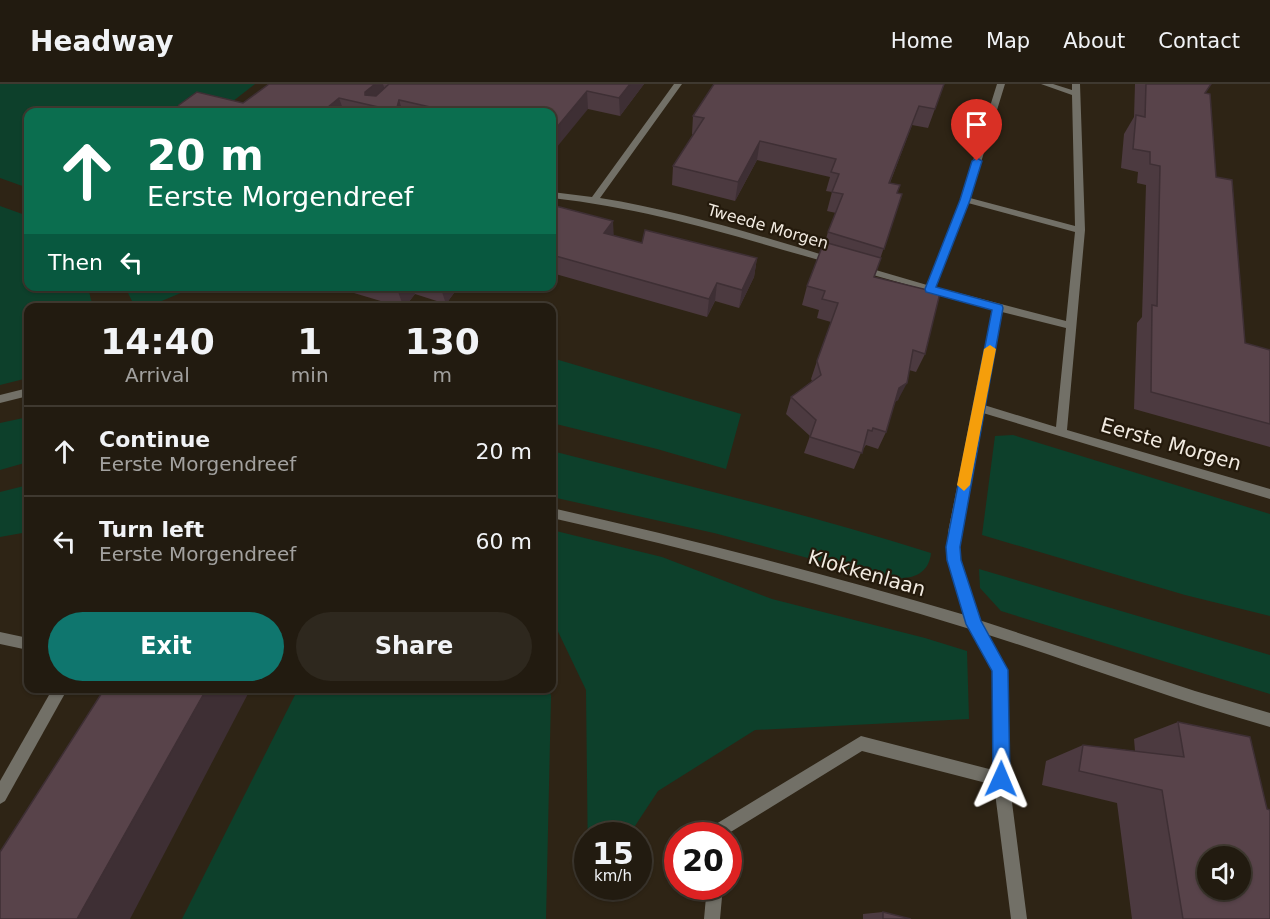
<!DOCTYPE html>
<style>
body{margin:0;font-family:"DejaVu Sans",sans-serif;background:#2e281e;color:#f1f3f6;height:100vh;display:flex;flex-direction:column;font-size:22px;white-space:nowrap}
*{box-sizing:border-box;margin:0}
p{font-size:20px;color:#a2a19f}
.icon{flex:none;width:33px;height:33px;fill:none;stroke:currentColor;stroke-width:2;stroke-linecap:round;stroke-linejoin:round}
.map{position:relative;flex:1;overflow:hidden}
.sheet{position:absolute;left:24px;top:219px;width:532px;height:390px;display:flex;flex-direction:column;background:#221b10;border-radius:12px;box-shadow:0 2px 4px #0004,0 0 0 2px #3f3930}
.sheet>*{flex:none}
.top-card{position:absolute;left:24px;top:24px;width:532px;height:183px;border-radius:12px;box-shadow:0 2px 4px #0004,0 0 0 2px #3f3930;background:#0b6e4f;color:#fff;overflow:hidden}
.controls{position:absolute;left:1197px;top:762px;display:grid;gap:12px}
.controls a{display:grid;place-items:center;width:54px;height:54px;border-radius:50%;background:#221b10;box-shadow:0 2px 4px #0004,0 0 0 2px #3f3930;font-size:30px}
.speed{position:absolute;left:574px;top:738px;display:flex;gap:12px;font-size:30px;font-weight:700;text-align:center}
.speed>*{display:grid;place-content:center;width:78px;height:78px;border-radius:50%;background:#221b10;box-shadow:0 2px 4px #0004,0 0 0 2px #3f3930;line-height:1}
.speed small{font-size:15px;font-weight:400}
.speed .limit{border:9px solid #d22;background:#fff;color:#111}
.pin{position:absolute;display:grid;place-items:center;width:51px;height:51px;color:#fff;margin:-62px -26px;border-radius:50% 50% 50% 0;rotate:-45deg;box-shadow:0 0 6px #0007}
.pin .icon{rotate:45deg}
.me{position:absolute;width:66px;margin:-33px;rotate:1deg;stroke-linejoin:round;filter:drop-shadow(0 0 4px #0008)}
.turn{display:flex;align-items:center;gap:21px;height:126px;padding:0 24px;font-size:27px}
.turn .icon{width:78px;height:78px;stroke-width:2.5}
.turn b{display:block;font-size:42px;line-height:51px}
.then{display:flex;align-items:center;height:57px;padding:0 24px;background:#0003;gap:12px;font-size:22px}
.eta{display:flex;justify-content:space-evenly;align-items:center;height:102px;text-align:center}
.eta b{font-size:36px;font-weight:700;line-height:42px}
.button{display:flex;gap:12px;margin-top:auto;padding:12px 24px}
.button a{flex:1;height:69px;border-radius:36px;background:#0f766e;color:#fff;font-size:24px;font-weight:700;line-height:69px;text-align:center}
.button a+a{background:#2e281e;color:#f1f3f6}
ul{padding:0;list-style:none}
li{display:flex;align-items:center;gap:18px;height:90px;padding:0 24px;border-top:2px solid #3f3930}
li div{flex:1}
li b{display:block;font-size:22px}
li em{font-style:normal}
header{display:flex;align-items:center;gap:36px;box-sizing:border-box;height:84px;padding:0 30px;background:#221b10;border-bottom:2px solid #3f3930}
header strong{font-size:28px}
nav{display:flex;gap:33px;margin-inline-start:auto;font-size:21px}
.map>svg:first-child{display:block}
.green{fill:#0d402b}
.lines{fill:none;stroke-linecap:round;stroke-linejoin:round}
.lane{fill:#727067;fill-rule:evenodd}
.street{fill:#727067;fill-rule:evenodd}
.wall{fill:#4c3a40}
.shaded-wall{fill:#3e2f34}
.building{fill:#58434a;stroke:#3e2f34;stroke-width:1.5;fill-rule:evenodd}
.route{fill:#1a73e8;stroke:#114b97;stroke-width:1.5}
.slow{fill:#f59e0b}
.labels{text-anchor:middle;stroke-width:4.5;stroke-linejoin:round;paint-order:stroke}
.far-street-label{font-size:16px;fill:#f2ebe1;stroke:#241a0c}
.street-label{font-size:20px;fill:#f2ebe1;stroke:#241a0c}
</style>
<header>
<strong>Headway</strong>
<nav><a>Home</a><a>Map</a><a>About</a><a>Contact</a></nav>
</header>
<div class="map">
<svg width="1270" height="835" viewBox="0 0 1270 835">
<rect width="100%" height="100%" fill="#2e2415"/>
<g class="green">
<path d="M0,0H255L219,28H28V104L0,94Z"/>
<path d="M0,122L28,132V202L88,203L91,216L96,223L28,224V294L0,301Z"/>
<path d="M125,203H195L145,224L133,219Z"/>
<path d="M552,274L741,330L726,385L657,365L552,339Z"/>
<path d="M28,333V378L0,386V339Z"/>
<path d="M1013,351L1270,430V532L1185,511L982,451L995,352Z"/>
<path d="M552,367C679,400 806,429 931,469C928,497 901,496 879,493L714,449L552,413Z"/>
<path d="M28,401V448L0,453V408Z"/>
<path d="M552,446L662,473L772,515L925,554L967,567L969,635L755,646L658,707L629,751L588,752V780L586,606L552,535Z"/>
<path d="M979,485L1270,571V610L1001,527L980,504Z"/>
<path d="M298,605H549L551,612L546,835H182Z"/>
</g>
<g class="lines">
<g class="lane">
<path d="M974,534L979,536L1007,586L1009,695L1027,835H1011L994,701L862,667L729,749V752H713L716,740L861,652L993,686V587L967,540L969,536Z"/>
<path d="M0,548L28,554V566L0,560Z"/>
<path d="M53,604H68L5,717L0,720V697Z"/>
<path d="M707,802H723L720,835H704Z"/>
</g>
<g class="street">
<path d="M674,0H682L600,114C681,127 758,151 836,175V179L833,180C737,153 652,125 552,114V108L592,113Z"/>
<path d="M997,0H1005L970,114L1075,142L1072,11L1041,0H1053L1072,6V0H1080L1085,146L1067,346L1270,405V415L983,329L960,448V476L979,536L1195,607L1270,629V643C1170,615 1072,577 973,546C834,503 694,466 552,434V424C691,455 828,491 965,531L948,476V448L993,225L859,187L857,185L862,182L927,201L961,115ZM968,119L1075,148L1066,237L936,203ZM1002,228L1066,244L1056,343L984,321Z"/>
<path d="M28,304V312L0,319V311Z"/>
</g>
</g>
<g class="wall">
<path d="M269,0H644L620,32L588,25L552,28H175L243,19Z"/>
<path d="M944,0L928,44L912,41L890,99L897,109L902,110L874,193L925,270L916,288L909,286L898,316L895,318L886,348L878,365L866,361L864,364H863L854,385L804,369L810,352L786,330L791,313L812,297L811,295L817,277L831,238L817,234L819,226L802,221L807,202L825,158L828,148L836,129L827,127L832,108L826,107L830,93L757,76L735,117L672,101L673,82L693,51L692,50L693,32Z"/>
<path d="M1135,0H1211L1205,9L1216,93L1245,259L1270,266V363L1134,325L1137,239L1142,233L1146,101L1137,99L1138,88L1121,84L1124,50L1134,33Z"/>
<path d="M552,121L613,137V151L642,159L757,174L754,193L739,224L715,217L707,233L552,189Z"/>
<path d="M352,202H459L446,220L415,210L404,224L354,209Z"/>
<path d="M1178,638L1270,835H1132L1117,719L1042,701L1046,677L1083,661L1135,667L1134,655Z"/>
<path d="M883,828L911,835H863V830Z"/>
</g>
<g class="shaded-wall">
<path d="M375,0H383L387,13L369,21L365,8Z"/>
<path d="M630,0H644L620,32L619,14Z"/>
<path d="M587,7L588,25L552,69V49Z"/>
<path d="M339,14L344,28H322Z"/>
<path d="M399,16L403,28H397L396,27Z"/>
<path d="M760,57L757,76L735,117L738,98Z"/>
<path d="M613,137L614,156L604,149Z"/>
<path d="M757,174L754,193L739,224L742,206Z"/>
<path d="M717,199L715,217L707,233L709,215Z"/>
<path d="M399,202H412L415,210L404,224L397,205Z"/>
<path d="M440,202H459L446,220Z"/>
<path d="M907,299L898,316L890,321L899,304Z"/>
<path d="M207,604H251L130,835H77Z"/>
</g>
<g class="building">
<path d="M269,0H375L365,8V11L376,12L389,0H630L619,14L587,7L552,49V28H452L399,16L396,27L339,14L322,28H175L179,21L197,8L243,19Z"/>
<path d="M714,0H944L935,25L919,22L889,99L900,101L897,109L902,110L884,165L828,148L843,110L832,108L839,90L831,88L836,75L760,57L738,98L673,82L704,34L693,32Z"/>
<path d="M1146,0H1211L1205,9L1210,10L1216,93L1232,96L1245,259L1270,266V340L1151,308L1152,221L1157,222L1160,82L1150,80V68L1133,65L1136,31L1145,33Z"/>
<path d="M552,121L613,137L604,149L642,159L645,146L757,174L742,206L717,199L709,215L552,171Z"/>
<path d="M824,158L881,174L874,193L940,209L925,270L913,266L907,299L899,304L886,348L873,344L872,347L868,346L862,369L810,353L816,336L791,313L821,291L817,277L838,219L822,215L825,207L807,202Z"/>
<path d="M388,202H399L397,205Z"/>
<path d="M105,604H207L77,835H0V768Z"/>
<path d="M1178,638L1250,653L1267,725L1270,726V835H1183L1162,706L1079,687L1083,661L1184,673ZM1208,772H1240V806H1208Z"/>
<path d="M883,828L911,835H883Z"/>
</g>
<path class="route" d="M977,74L982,77L970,116L936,203L1002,221L1003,224L960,463L961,476L981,537L1008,586L1010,695L1007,701L1001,704L995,701L993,695L992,587L966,540L947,476L946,463L992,226L926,208L925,205L960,116L972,77Z"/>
<path class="slow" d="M990,261L996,265L970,401L964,407L957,401L984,265Z"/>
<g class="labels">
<g class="far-street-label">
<text transform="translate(768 142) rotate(16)" y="6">Tweede Morgen</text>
</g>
<g class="street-label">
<text transform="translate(1171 360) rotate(16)" y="7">Eerste Morgen</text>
<text transform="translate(867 489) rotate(16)" y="7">Klokkenlaan</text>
</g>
</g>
</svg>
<div class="controls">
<a><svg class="icon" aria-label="sound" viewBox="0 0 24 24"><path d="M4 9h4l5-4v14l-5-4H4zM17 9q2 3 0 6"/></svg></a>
</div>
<div class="speed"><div>15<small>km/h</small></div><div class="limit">20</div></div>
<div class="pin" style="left:977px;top:77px;background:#d93025"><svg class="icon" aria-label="arrive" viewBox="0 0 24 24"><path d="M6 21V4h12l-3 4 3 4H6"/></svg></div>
<svg class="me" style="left:1001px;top:695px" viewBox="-20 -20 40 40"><path d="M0-17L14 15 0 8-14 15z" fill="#1a73e8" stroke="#fff" stroke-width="4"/></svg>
<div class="top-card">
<div class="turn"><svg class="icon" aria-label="ahead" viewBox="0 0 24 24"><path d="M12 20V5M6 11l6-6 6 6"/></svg><div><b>20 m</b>Eerste Morgendreef</div></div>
<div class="then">Then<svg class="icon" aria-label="left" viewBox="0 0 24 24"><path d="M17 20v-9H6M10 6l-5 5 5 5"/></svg></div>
</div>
<section class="sheet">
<div class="eta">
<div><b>14:40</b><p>Arrival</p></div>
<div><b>1</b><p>min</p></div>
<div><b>130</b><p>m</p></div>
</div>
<ul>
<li><svg class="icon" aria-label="ahead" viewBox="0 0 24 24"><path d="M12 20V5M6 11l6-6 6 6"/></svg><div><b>Continue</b><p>Eerste Morgendreef</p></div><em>20 m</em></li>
<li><svg class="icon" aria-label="left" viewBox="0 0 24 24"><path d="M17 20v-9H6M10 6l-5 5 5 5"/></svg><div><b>Turn left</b><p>Eerste Morgendreef</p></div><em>60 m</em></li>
</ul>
<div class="button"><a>Exit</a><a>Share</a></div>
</section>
</div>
